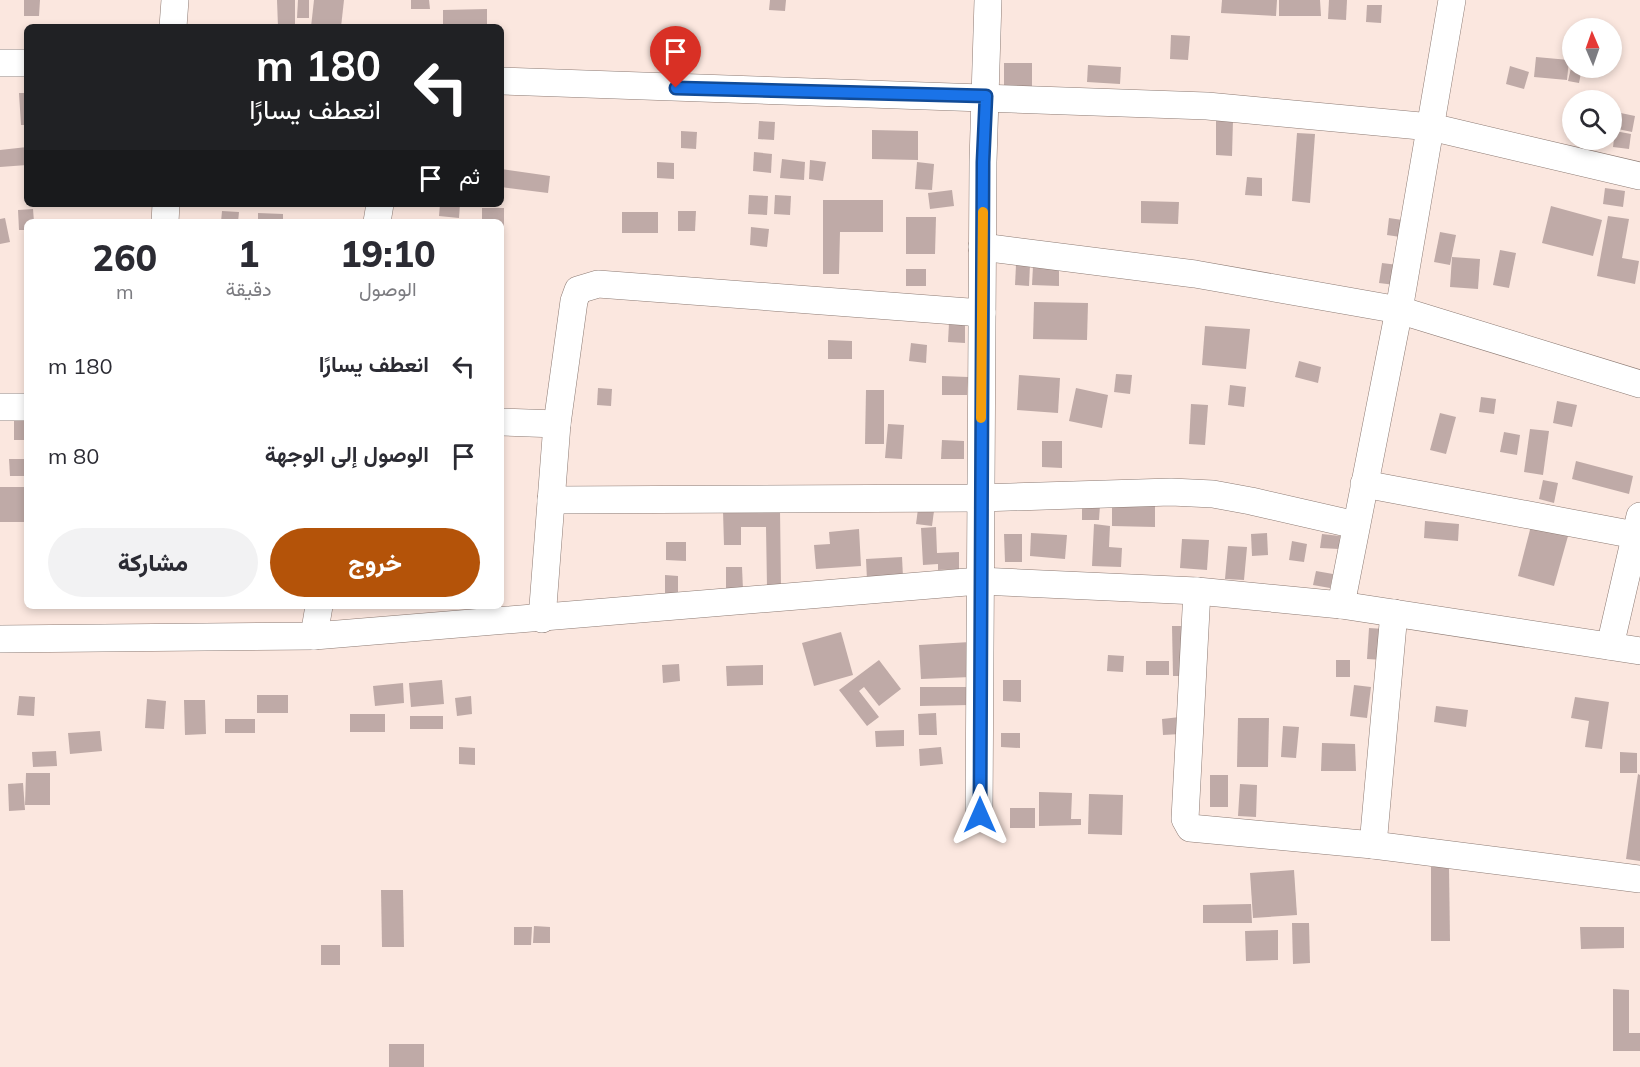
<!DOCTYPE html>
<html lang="ar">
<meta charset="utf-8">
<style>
body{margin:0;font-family:Mulish,Vazirmatn,sans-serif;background:#f2f2f3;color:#2b2b33;direction:rtl;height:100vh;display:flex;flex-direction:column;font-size:22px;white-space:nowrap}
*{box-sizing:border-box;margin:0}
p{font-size:20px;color:#7c7c81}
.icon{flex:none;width:33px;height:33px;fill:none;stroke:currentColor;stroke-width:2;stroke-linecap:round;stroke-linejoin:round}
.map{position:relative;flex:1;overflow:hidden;direction:ltr}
.details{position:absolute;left:24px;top:219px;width:480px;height:390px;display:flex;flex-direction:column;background:#fff;border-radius:9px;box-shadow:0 3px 9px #0003;direction:rtl}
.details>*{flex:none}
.hud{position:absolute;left:24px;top:24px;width:480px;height:183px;border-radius:9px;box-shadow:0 3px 9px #0003;direction:rtl;background:#202124;color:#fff;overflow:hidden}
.needle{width:39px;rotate:358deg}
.tools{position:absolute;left:1562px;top:18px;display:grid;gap:12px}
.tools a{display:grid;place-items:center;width:60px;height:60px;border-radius:50%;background:#fff;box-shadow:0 3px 9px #0003;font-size:30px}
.pin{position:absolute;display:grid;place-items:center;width:51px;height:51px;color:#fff;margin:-62px -26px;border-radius:50% 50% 50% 0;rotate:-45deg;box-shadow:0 0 6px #0007}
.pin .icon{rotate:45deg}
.me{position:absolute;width:66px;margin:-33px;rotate:0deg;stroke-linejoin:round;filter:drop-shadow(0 0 4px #0008)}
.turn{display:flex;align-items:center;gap:21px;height:126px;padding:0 24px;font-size:27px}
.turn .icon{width:78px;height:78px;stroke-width:2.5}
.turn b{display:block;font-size:42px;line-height:51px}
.then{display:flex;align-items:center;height:57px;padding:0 24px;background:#0003;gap:12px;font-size:22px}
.eta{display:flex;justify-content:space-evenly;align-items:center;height:102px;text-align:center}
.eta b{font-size:36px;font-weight:800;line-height:42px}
.action{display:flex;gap:12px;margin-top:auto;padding:12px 24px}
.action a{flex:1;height:69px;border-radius:36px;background:#b45309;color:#fff;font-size:24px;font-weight:800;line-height:69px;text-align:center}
.action a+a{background:#f2f2f3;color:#2b2b33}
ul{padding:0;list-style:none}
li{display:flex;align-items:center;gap:18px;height:90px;padding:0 24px}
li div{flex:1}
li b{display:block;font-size:22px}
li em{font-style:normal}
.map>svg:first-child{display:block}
.building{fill:#bfaaa7}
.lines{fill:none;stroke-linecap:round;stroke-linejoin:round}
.street-casing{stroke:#8d7b74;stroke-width:28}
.street{stroke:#fff;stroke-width:27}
.route-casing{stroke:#114b97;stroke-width:15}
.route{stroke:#1a73e8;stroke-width:10}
.slow{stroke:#f59e0b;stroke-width:10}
</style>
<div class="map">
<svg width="1640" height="1067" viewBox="0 0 1640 1067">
<rect width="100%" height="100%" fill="#fbe7df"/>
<g class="building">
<path d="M24,0H40L39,16H24Z"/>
<path d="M277,0H295V27H278Z"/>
<path d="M298,0H309V18H297Z"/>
<path d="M314,0H344L341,27H311Z"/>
<path d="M411,0H429L430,9H411Z"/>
<path d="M770,0H786L785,11L769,10Z"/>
<path d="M1222,0H1277L1276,16L1221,13Z"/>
<path d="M1279,0H1320L1321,16H1279Z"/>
<path d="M1329,0H1347L1346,20L1328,19Z"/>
<path d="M1367,5H1382L1381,23L1366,22Z"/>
<path d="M487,9V27H443V10Z"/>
<path d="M1171,35L1190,36L1188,60L1170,59Z"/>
<path d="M1536,57L1569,60L1567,80L1534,77Z"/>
<rect x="1004" y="63" width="28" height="24"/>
<path d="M1088,65L1121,67L1120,84L1087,82Z"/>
<path d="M1510,66L1529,72L1524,89L1506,84Z"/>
<path d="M1571,68H1582L1579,83L1568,81Z"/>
<path d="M19,93H27V125H21Z"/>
<path d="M1616,112L1635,116L1632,132L1613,128Z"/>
<path d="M1216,120H1233L1232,156L1216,155Z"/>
<path d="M759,121L775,122L774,140L758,139Z"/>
<path d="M872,130L918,131V160L872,159Z"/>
<path d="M681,131L697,132L696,149L681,148Z"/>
<path d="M1615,131L1631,134L1629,149L1613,147Z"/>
<path d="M1297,133L1315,134L1310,203L1292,201Z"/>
<path d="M27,147V165L0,167V150Z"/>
<path d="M754,152L772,154L771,173L753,171Z"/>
<path d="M782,159L805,162L804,180L780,178Z"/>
<path d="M810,160L826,162L823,181L809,179Z"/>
<path d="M657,162L674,163V179L657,178Z"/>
<path d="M917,162L934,164L932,190L915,189Z"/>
<path d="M501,169L550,176L548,193L501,187Z"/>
<path d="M1247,177L1262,178V196L1245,195Z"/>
<path d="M1605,188L1625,191L1623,207L1603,204Z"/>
<path d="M952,190L954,206L930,209L928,193Z"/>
<path d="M749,195L768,196L767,215L748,214Z"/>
<path d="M775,195L791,196L790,215L774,214Z"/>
<path d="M823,200H883V232H840L839,274H823Z"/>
<path d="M1141,201L1179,202L1178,224L1141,223Z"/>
<path d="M440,204H460L459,218L439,216Z"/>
<path d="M1551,206L1602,220L1593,256L1542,243Z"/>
<path d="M482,208H504V226H501V222H482Z"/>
<path d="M33,209L34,222H27V230H19L18,210Z"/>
<path d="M222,211L239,212L238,222H221Z"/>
<path d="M678,211H696L695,231H678Z"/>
<rect x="622" y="212" width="36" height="21"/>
<path d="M258,213L283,214V222H258Z"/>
<path d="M1608,216L1629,219L1622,258L1639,261L1635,284L1597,276Z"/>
<path d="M906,217H936L935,254H906Z"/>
<path d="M5,218L10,242L0,244V219Z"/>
<path d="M1389,218L1409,221L1407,238L1387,235Z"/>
<path d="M751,227L769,229L767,247L750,245Z"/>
<path d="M1440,232L1456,235L1450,265L1434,262Z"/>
<path d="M1500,250L1516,253L1509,288L1493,285Z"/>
<path d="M1452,257L1480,259L1478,289L1450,287Z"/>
<path d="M1382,263L1398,265L1395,285L1379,283Z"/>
<path d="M1016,265H1030L1029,286L1015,285Z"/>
<path d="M1033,266L1059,267V286L1032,285Z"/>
<rect x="906" y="269" width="20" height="17"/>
<path d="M1034,302L1088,303L1087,340L1033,339Z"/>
<path d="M949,323H965V343L948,342Z"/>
<path d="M1205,326L1250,329L1246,369L1202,365Z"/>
<path d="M828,340L852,341V359H828Z"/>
<path d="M911,343L927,345L926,363L909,361Z"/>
<path d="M1299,361L1321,367L1318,383L1295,377Z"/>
<path d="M1116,374L1132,375L1130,394L1114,392Z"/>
<path d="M1019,375L1060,378L1058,413L1017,410Z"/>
<path d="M942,376L968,377L967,395H942Z"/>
<path d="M1230,385L1246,387L1244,407L1228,405Z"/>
<path d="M598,388L612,389L611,406L597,405Z"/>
<path d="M1076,388L1108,395L1102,428L1069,421Z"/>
<path d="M866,390H884V444H865Z"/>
<path d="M1481,397L1496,399L1494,414L1479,412Z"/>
<path d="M1557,401L1577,405L1572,427L1553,423Z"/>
<path d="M1191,404L1208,405L1205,445L1189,444Z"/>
<path d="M1440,413L1456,417L1446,454L1430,450Z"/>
<rect x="14" y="420" width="13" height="20"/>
<path d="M888,424L904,425L902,459L885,458Z"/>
<path d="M1530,429L1549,431L1543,475L1524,472Z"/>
<path d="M1504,432L1520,435L1517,455L1500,452Z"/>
<path d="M942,440L964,441V459H941Z"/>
<path d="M1042,441H1062V468L1042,467Z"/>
<path d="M9,459H27V476H10Z"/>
<path d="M1576,461L1633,476L1629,494L1572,479Z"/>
<path d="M1543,480L1558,483L1554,503L1539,499Z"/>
<path d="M0,487H25L24,522H0Z"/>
<path d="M1082,505H1100L1099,520H1082Z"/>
<path d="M1112,505H1155V527L1112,526Z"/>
<path d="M918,509L934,511L932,526L916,524Z"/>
<path d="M780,510L781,587H767L766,527H741V545H724L723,511Z"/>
<path d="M1425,521L1459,524L1458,541L1424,538Z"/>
<path d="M1094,524L1110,526L1109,547L1122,548L1121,567L1092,566Z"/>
<path d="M1531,526L1568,536L1554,586L1518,576Z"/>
<path d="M936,527L937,553L959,552V569L938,570V564L923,565L921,528Z"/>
<path d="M859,529L861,566L816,569L814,545L830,544L829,532Z"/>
<path d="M1031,533L1067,535L1065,559L1030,556Z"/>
<path d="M1267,533L1268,555L1252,556L1251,534Z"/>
<path d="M1004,534H1022V562H1005Z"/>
<path d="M1322,534L1340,536L1339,549L1320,548Z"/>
<path d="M1182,539L1209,540L1207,570L1180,568Z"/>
<path d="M1292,541L1307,544L1304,562L1289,560Z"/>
<path d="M666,542H686V561L666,560Z"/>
<path d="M1228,546L1247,547L1244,580L1225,579Z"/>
<path d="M902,557L903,577L867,580L866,559Z"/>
<path d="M726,567H742L743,590H726Z"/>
<path d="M1316,571L1333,574L1330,588L1313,585Z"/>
<path d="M665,575L678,576V595H665Z"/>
<path d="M1172,626H1186V676H1173Z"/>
<path d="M1369,628L1384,629V660L1367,659Z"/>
<path d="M841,632L853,675L814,686L802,643Z"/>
<path d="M970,642L971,677L921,679L919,645Z"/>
<path d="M1108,655L1124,656L1123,672L1107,671Z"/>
<path d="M879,660L901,689L879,706L864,687L859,691L879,717L867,726L839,690Z"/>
<rect x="1336" y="660" width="14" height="17"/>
<rect x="1146" y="661" width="23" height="14"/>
<path d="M679,664L680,681L663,683L662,665Z"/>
<path d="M763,665V685L727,686L726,666Z"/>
<path d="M442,680L444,704L411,707L409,683Z"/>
<path d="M1003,680H1021V702L1003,701Z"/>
<path d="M403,683L404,703L375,706L373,686Z"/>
<path d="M1354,685L1371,687L1367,718L1350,716Z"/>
<path d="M920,687H969V705L920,706Z"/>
<rect x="257" y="695" width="31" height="18"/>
<path d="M19,696L35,697L34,716L17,715Z"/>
<path d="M471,696L472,714L457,716L455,698Z"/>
<path d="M1575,697L1609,702L1602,749L1585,747L1589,721L1571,718Z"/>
<path d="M147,699L166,701L164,729L145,728Z"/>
<path d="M184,700H205L206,734L185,735Z"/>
<path d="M1436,706L1468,710L1466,727L1434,722Z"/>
<path d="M936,713L937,735H919L918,714Z"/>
<rect x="350" y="714" width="35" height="18"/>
<rect x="410" y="716" width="33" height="13"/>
<path d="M1180,717L1181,734L1163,735L1162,719Z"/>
<path d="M1238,718H1269L1268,767H1237Z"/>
<rect x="225" y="719" width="30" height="14"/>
<path d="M1283,726L1299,727L1296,758L1281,757Z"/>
<path d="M904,730V746L876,747L875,731Z"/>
<path d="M100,731L102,751L70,754L68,733Z"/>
<path d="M1001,733H1020V748L1001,747Z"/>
<path d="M1322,743L1355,744L1356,771H1321Z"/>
<path d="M459,747L475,748V765L459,764Z"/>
<path d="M941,747L943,764L920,766L919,749Z"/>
<path d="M56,751L57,766L33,767L32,752Z"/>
<path d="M1620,752L1637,753V773H1620Z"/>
<path d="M26,773H50V805H25Z"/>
<path d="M1638,774L1640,775V861L1626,859Z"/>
<rect x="1210" y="775" width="18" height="32"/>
<path d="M23,783L25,810L9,811L8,784Z"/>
<path d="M1240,784L1257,785L1256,817L1238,816Z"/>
<path d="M1039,792L1072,793L1071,819H1081V825L1039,826Z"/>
<path d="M1089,794L1123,795L1122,835L1088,834Z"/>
<rect x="1010" y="808" width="25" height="20"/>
<path d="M1431,867H1449L1450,941H1431Z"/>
<path d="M1294,870L1297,915L1253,918L1250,873Z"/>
<path d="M381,890H403L404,947H382Z"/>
<path d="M1251,904L1252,923H1203V905Z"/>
<path d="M1292,923H1309L1310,963L1293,964Z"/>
<path d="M534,926L550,927V943H533Z"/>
<path d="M514,927H532L531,945H514Z"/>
<path d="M1580,927H1624V948L1581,949Z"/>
<path d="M1278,930V960L1246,961L1245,931Z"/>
<rect x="321" y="945" width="19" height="20"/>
<path d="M1613,989L1629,990V1033H1640V1051H1613Z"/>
<rect x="389" y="1044" width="35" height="23"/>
</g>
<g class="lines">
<defs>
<g id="street">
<path d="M173,27L175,0"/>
<path d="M0,63H27"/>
<path d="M501,81L1207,106L1431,127L1640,176"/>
<path d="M165,222L166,204"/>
<path d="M377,222L380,204"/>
<path d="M982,247L1195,274L1399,310L1640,384"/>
<path d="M0,407H27"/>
<path d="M501,422L557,424"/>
<path d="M1364,484L1635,535"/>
<path d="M551,500L980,498L1171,492L1213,494L1251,501L1356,525"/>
<path d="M1197,591L1185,819L1190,828L1373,845L1640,879"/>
<path d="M1341,605L1399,310L1452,0"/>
<path d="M542,619L557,424L574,301L578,290L598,284L982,313"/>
<path d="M314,636L319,606"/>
<path d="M0,639L314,636L979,581L1197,591L1341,605L1640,651"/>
<path d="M1610,646L1640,516"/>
<path d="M979,815L983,162L988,0"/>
<path d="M1373,845L1394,613"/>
</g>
</defs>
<use href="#street" class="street-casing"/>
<use href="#street" class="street"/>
</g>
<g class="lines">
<defs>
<path id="route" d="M676,88L986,96L983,162L980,815"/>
</defs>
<use href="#route" class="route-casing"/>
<use href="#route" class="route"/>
<path class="slow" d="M981,418L983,212"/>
</g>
</svg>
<div class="tools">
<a><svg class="needle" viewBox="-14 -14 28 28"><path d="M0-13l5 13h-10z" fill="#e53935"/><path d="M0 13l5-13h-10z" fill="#7c7c81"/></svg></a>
<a><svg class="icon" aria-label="search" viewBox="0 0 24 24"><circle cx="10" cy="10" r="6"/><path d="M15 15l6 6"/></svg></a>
</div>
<div class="pin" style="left:676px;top:88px;background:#d93025"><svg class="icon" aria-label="arrive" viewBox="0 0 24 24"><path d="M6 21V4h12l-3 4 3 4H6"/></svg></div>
<svg class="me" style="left:980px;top:815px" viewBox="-20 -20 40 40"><path d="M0-17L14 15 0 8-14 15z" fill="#1a73e8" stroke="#fff" stroke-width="4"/></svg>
<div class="hud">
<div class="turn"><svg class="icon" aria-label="left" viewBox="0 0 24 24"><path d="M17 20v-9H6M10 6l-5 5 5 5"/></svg><div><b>180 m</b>انعطف يسارًا</div></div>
<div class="then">ثم<svg class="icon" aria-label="arrive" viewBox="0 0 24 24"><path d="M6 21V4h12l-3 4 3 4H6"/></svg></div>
</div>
<section class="details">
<div class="eta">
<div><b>19:10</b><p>الوصول</p></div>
<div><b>1</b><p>دقيقة</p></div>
<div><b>260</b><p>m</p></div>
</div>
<ul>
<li><svg class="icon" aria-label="left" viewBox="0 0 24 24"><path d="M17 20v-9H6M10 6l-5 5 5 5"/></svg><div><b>انعطف يسارًا</b></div><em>180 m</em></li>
<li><svg class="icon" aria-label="arrive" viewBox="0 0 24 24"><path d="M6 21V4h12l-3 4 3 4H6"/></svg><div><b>الوصول إلى الوجهة</b></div><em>80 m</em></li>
</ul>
<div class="action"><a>خروج</a><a>مشاركة</a></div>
</section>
</div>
